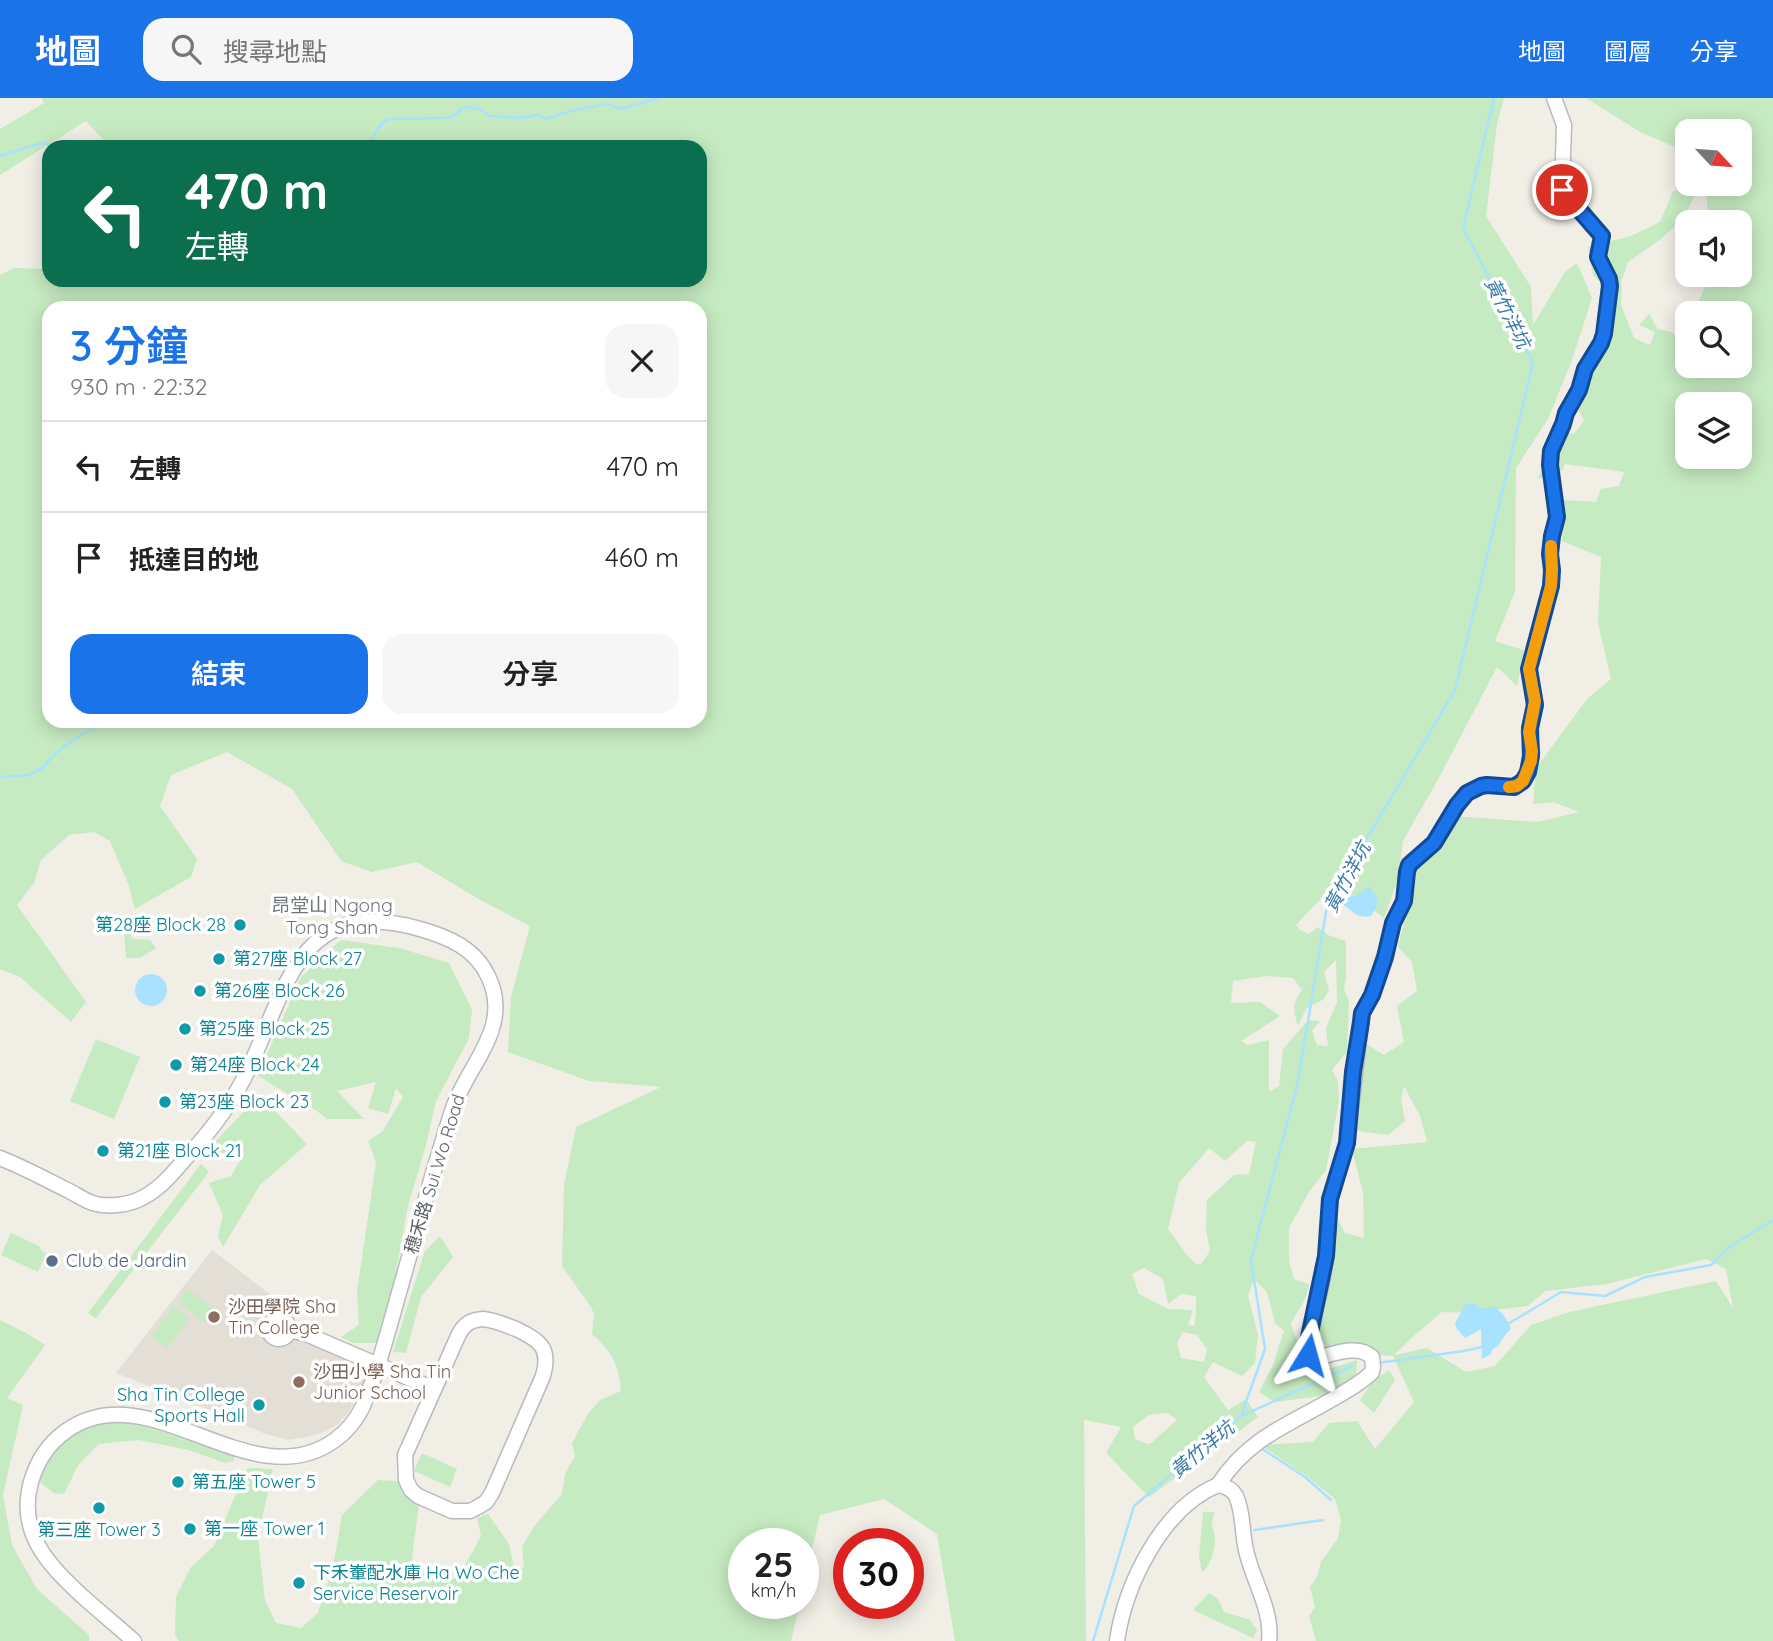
<!DOCTYPE html>
<html lang="zh-TW">
<meta charset="utf-8">
<style>
body{margin:0;font-family:Quicksand,"Noto Sans TC",sans-serif;background:#f6f6f6;color:#222;height:100vh;display:flex;flex-direction:column;font-size:26px;white-space:nowrap}
*{box-sizing:border-box;margin:0}
p{font-size:23px;color:#767676}
.icon{flex:none;width:38px;height:38px;fill:none;stroke:currentColor;stroke-width:2;stroke-linecap:round;stroke-linejoin:round}
.map{position:relative;flex:1;overflow:hidden}
.side{position:absolute;left:42px;top:203px;width:665px;height:427px;display:flex;flex-direction:column;background:#fff;border-radius:21px;box-shadow:0 4px 18px #0003}
.side>*{flex:none}
.top-card{position:absolute;left:42px;top:42px;width:665px;height:147px;border-radius:21px;box-shadow:0 4px 18px #0003;background:#0b6e4f;color:#fff;overflow:hidden}
.needle{width:46px;rotate:116deg}
.buttons{position:absolute;left:1675px;top:21px;display:grid;gap:14px}
.buttons a{display:grid;place-items:center;width:77px;height:77px;border-radius:14px;background:#fff;box-shadow:0 4px 18px #0003;font-size:35px}
.speed{position:absolute;left:728px;top:1430px;display:flex;gap:14px;font-size:35px;font-weight:700;text-align:center}
.speed>*{display:grid;place-content:center;width:91px;height:91px;border-radius:50%;background:#fff;box-shadow:0 4px 18px #0003;line-height:1}
.speed small{font-size:18px;font-weight:400}
.speed .limit{border:10px solid #d22;background:#fff;color:#111}
.pin{position:absolute;display:grid;place-items:center;width:60px;height:60px;color:#fff;margin:-30px;border:4px solid #fff;border-radius:50%;box-shadow:0 2px 7px #0007}
.me{position:absolute;width:77px;margin:-38px;rotate:8deg;stroke-linejoin:round;filter:drop-shadow(0 0 5px #0008)}
.turn{display:flex;align-items:center;gap:24px;height:147px;padding:0 28px;font-size:32px}
.turn .icon{width:91px;height:91px;stroke-width:2.5}
.turn b{display:block;font-size:49px;line-height:60px}
.round{display:grid;place-items:center;flex:none;width:74px;height:74px;border-radius:21px;background:#f6f6f6}
.headline{display:flex;align-items:center;justify-content:space-between;height:119px;padding:0 28px}
h1{font-size:42px;font-weight:600;line-height:52px;color:#1a73e8}
.button{display:flex;gap:14px;margin-top:auto;padding:14px 28px}
.button a{flex:1;height:80px;border-radius:21px;background:#1a73e8;color:#fff;font-size:28px;font-weight:600;line-height:80px;text-align:center}
.button a+a{background:#f6f6f6;color:#222}
ul{padding:0;list-style:none}
li{display:flex;align-items:center;gap:21px;height:91px;padding:0 28px;border-top:2px solid #e0e0e0}
li div{flex:1}
li b{display:block;font-size:26px}
li em{font-style:normal}
header{display:flex;align-items:center;gap:42px;box-sizing:border-box;height:98px;padding:0 35px;background:#1a73e8;color:#fff}
header strong{font-size:33px}
nav{display:flex;gap:38px;margin-inline-start:auto;font-size:24px}
.search{width:490px;height:63px;background:#f6f6f6;display:flex;align-items:center;gap:18px;box-sizing:border-box;padding:0 24px;border-radius:21px;color:#767676;font-size:26px}
.map>svg:first-child{display:block}
.education{fill:#e3dfd7}
.green{fill:#c6eac1;fill-rule:evenodd}
.water{fill:#a9e2ff}
.lines{fill:none;stroke-linecap:round;stroke-linejoin:round}
.stream{stroke:#a9e2ff;stroke-width:2.5}
.canal{stroke:#a9e2ff;stroke-width:10}
.minor-casing{stroke:#b7babe;stroke-width:17}
.minor{stroke:#fff;stroke-width:14}
.route-casing{stroke:#114b97;stroke-width:18}
.route{stroke:#1a73e8;stroke-width:12}
.slow{stroke:#f59e0b;stroke-width:12}
.culture-dot{fill:#0f9aa8;stroke:#fff;stroke-width:2.5}
.service-dot{fill:#5c6f8a;stroke:#fff;stroke-width:2.5}
.education-dot{fill:#8d6e63;stroke:#fff;stroke-width:2.5}
.labels{text-anchor:middle;stroke-width:7;stroke-linejoin:round;paint-order:stroke}
.culture-label{font-size:18px;fill:#0d838f;stroke:#fff;text-anchor:start}
.street-label{font-size:18px;fill:#5e6368;stroke:#fff}
.service-label{font-size:18px;fill:#4e5e75;stroke:#fff;text-anchor:start}
.education-label{font-size:18px;fill:#785e54;stroke:#fff;text-anchor:start}
.water-label{font-size:19px;font-style:italic;fill:#377aa8;stroke:#fff}
.neighbourhood-label{font-size:19px;fill:#6f767a;stroke:#fff}
</style>
<header>
<strong>地圖</strong>
<div class="search"><svg class="icon" aria-label="search" viewBox="0 0 24 24"><circle cx="10" cy="10" r="6"/><path d="M15 15l6 6"/></svg>搜尋地點</div>
<nav><a>地圖</a><a>圖層</a><a>分享</a></nav>
</header>
<div class="map">
<svg width="1773" height="1543" viewBox="0 0 1773 1543">
<rect width="100%" height="100%" fill="#f1eee6"/>
<path class="education" d="M212,1152L279,1203L258,1236L280,1249L293,1242L303,1241L369,1270L359,1298L348,1315L338,1326L324,1334L308,1339L287,1342L263,1335L213,1313L116,1275Z"/>
<g class="green">
<path d="M42,0H1504L1497,26L1486,118L1531,189L1533,227L1565,174L1577,165L1592,200L1572,262L1548,321L1516,370L1515,494L1495,543L1524,552L1517,588L1497,569L1441,676L1403,743L1398,781L1384,820L1336,784L1296,827L1300,832L1308,836L1318,829L1330,838L1346,843V880L1344,892L1349,903L1347,954L1332,972L1338,983L1339,1003L1326,1072L1309,1094L1289,1130V1163L1294,1181L1309,1186C1306,1204 1299,1209 1291,1226L1297,1243L1294,1266C1319,1276 1333,1270 1357,1262L1356,1280L1328,1297L1275,1304L1259,1294L1272,1269L1284,1233L1275,1225L1267,1194L1254,1181L1248,1197L1258,1237L1255,1265L1242,1278L1213,1264L1204,1279L1228,1312L1246,1301L1258,1319L1149,1399L1106,1355L1121,1329L1084,1322L1086,1543H955L937,1436L884,1401L820,1417L803,1491V1446H744V1505H800L791,1543H179L175,1536L176,1499L191,1469L214,1448L247,1370L273,1371L258,1440L265,1502L276,1525L301,1530L318,1515L333,1469L342,1417L378,1382L398,1383L406,1396L419,1406L412,1460L423,1475L435,1481L449,1483L460,1477L481,1438L477,1420L488,1416L509,1446L514,1471L524,1470L522,1449L535,1427L562,1396L565,1376L572,1363L575,1359L572,1345L588,1316L600,1302L621,1293C619,1266 612,1254 592,1236L594,1216L591,1209L562,1168L564,1087L576,1029L661,989L589,983L508,954L511,899L530,828L477,800L417,764L372,774L341,763L292,691L227,654L171,677L160,708L197,761L191,779L135,811L129,788L110,743L94,734L69,737L41,762L34,785L17,807L86,904L71,924L20,879L0,871V177L14,170L49,171V182H700V49H107L106,45L86,23L0,77V31L44,5ZM49,210H700V623H49ZM1336,862L1337,904L1326,930L1328,948L1317,947L1312,933L1320,923L1308,922L1283,951L1279,988L1269,994V942L1248,947L1241,943L1280,918L1260,904L1231,905L1233,883L1266,878L1293,880L1302,892C1292,905 1293,912 1298,928L1306,911L1324,901L1329,892L1324,874ZM1247,1043L1256,1044L1249,1076L1234,1077L1207,1102L1206,1132L1210,1153L1202,1165L1197,1167L1187,1157L1168,1131L1179,1085L1209,1050L1225,1063ZM1144,1170L1163,1181L1168,1206L1181,1196L1196,1198V1214L1194,1228L1188,1227L1193,1212L1168,1211L1139,1196L1132,1176ZM1183,1234L1197,1237L1207,1251L1204,1264L1181,1260L1177,1245ZM1168,1315L1177,1322L1151,1345L1148,1346L1135,1341L1133,1329L1149,1317Z"/>
<path d="M1586,0H1773V1543H1316L1309,1518L1315,1509L1310,1489L1317,1479L1321,1464L1338,1440L1341,1422L1335,1401L1308,1379L1261,1347L1313,1344L1329,1325L1357,1323L1375,1351L1414,1304L1393,1258L1329,1254L1317,1232L1331,1109L1345,1135L1364,1140L1363,1095L1352,1051L1427,1044L1420,1018L1404,988L1401,1000L1405,1023L1388,1037L1344,1031L1363,944L1384,957L1404,944L1397,908L1417,893L1412,864L1398,849L1420,760L1453,718L1538,724L1579,714L1553,704L1533,706L1536,670L1588,600L1611,581L1598,525L1601,459L1562,443L1564,402L1596,404L1601,391L1619,388L1624,374L1565,366L1562,373L1537,381L1550,358L1553,333L1574,336L1584,323L1570,294L1600,230L1603,208L1602,186L1593,177L1588,149L1631,138L1660,124L1673,93L1700,86L1683,121L1661,141L1628,164L1621,184L1622,191L1621,207L1634,240L1650,247L1655,234L1639,227L1649,216L1658,231L1671,234L1683,243L1687,234V268H1740V215H1694L1710,177H1740V124H1708L1706,86H1740V33H1687V54L1640,34ZM1687,306H1740V359H1687ZM1706,1161L1726,1171L1733,1210L1716,1183L1569,1214L1531,1227L1495,1268L1466,1274L1427,1250L1394,1257L1417,1235L1442,1214L1467,1215L1528,1208L1545,1193L1607,1186Z"/>
<path d="M124,834L130,835L132,841L150,842L156,850L140,860H126Z"/>
<path d="M341,842L399,850L449,865L472,911L469,940L436,1003L426,1047L408,1108L393,1190L378,1245H352L341,1239L359,1227L357,1194L376,1064L368,1043L383,1033L403,999L396,990L388,1016L368,1010L376,984L337,993L364,1021H327C307,1003 280,994 258,977L301,879Z"/>
<path d="M96,941L140,959L114,1021L70,1003Z"/>
<path d="M254,1003L267,1005L307,1046L260,1087L223,1149L218,1138L223,1117L209,1085L231,1078L244,1056L205,1054Z"/>
<path d="M201,1066L209,1074L96,1220L88,1215Z"/>
<path d="M11,1135L39,1148L42,1153L46,1155L38,1174L1,1157Z"/>
<path d="M440,1138L453,1159L421,1199L406,1255L393,1254L425,1153Z"/>
<path d="M188,1191L215,1212L204,1225L178,1204Z"/>
<path d="M174,1208L190,1220L167,1250L151,1238Z"/>
<path d="M0,1222L26,1235L45,1247L7,1300L23,1307L3,1397L12,1447L37,1491L89,1537V1543H0Z"/>
<path d="M1389,1272L1395,1282L1374,1315L1360,1302L1374,1282Z"/>
<path d="M108,1323L133,1325L226,1352L235,1357L234,1363L225,1365L189,1352L139,1342L99,1346L78,1367L64,1396L54,1395L38,1383L47,1361L61,1341Z"/>
<path d="M422,1355L457,1371L450,1389L414,1373Z"/>
<path d="M1203,1414H1215C1208,1431 1215,1428 1215,1443C1215,1454 1210,1467 1202,1475L1199,1458Z"/>
<path d="M1209,1495L1218,1501L1224,1514L1250,1522L1257,1532L1253,1540L1193,1512Z"/>
</g>
<g class="water">
<path d="M1369,789L1378,800L1376,810L1371,818C1356,821 1353,813 1342,806Z"/>
<circle cx="151" cy="892" r="16"/>
<path d="M1466,1206H1475L1480,1210L1496,1209L1505,1219L1509,1225L1511,1231C1501,1239 1502,1247 1492,1252L1491,1256L1482,1261L1481,1231L1465,1240L1457,1231L1455,1225Z"/>
</g>
<g class="lines">
<g class="stream">
<path d="M368,49C374,40 379,24 389,21L448,20L454,18L461,11L468,9L479,11L490,18L522,20L537,17L546,21L574,12L607,6L619,10H625L659,0"/>
<path d="M0,58L38,46L44,45L54,49"/>
<path d="M0,679L28,677L41,671L56,655L79,638L107,623"/>
<path d="M1508,1226L1561,1194L1605,1198L1645,1179L1711,1167L1731,1148L1773,1122"/>
<path d="M1378,1265L1464,1253L1482,1249"/>
<path d="M1241,1318L1352,1268"/>
<path d="M1261,1350L1305,1379L1331,1402"/>
<path d="M1254,1432L1323,1422"/>
<path d="M1093,1543L1134,1408L1241,1318L1265,1251L1251,1162L1298,984L1327,808L1455,592L1533,265L1463,130L1494,0"/>
</g>
<path class="canal" d="M1338,789L1357,809"/>
<defs>
<g id="minor">
<path d="M0,1060C23,1069 45,1081 67,1092C76,1096 86,1104 96,1106C110,1109 129,1107 142,1100C160,1091 172,1076 185,1061C211,1033 233,1005 249,970C288,886 301,797 420,831C448,839 475,850 488,878C513,929 469,965 453,1010C432,1075 414,1142 395,1209C388,1234 381,1260 372,1285C368,1293 366,1302 362,1310C356,1322 346,1334 335,1342C251,1403 150,1273 66,1333C49,1345 37,1363 31,1384C17,1435 48,1466 82,1498C99,1513 117,1528 134,1543"/>
<path d="M483,1221C495,1222 505,1227 516,1231C540,1242 551,1250 543,1278L492,1395L486,1404L478,1409L470,1413H452L418,1398L411,1392L406,1382L405,1357L458,1238C464,1226 470,1222 483,1221Z"/>
<circle cx="279" cy="1231" r="10"/>
<path d="M289,1232L306,1236L434,1291"/>
<path d="M1218,1387C1249,1339 1289,1327 1336,1299C1348,1292 1363,1284 1372,1274L1373,1269L1372,1259C1357,1245 1331,1257 1313,1261L1309,1259L1307,1251L1309,1239L1322,1184L1326,1158L1330,1101L1347,1045L1361,924L1362,915L1372,897L1385,859L1393,825L1404,803L1407,772L1411,765L1435,745L1457,707L1467,695L1484,687L1512,689L1517,688L1525,680L1529,669L1532,654L1529,634L1535,603L1529,571L1551,488L1552,472L1550,456L1552,438L1557,419L1550,367L1551,353L1563,326L1566,315L1579,292L1585,271L1601,245L1604,236L1610,185L1598,159L1602,138L1562,92L1564,27L1554,0"/>
<path d="M1218,1387C1226,1388 1232,1391 1236,1398C1243,1413 1242,1431 1245,1447C1250,1479 1273,1510 1269,1543"/>
<path d="M1117,1543C1125,1487 1162,1410 1218,1387"/>
</g>
</defs>
<use href="#minor" class="minor-casing"/>
<use href="#minor" class="minor"/>
</g>
<g class="lines">
<defs>
<path id="route" d="M1308,1257L1309,1239L1326,1158L1330,1101L1347,1045L1353,974L1361,924L1362,915L1372,897L1385,859L1393,825L1404,803L1407,774L1409,767L1434,745L1457,707L1467,695L1481,688L1487,687L1514,689L1523,683L1528,674L1531,658L1530,630L1535,607L1529,571L1551,488L1552,472L1550,456L1552,438L1557,419L1550,367L1551,353L1563,326L1566,315L1579,292L1585,271L1601,245L1604,236L1610,188L1609,181L1598,159L1602,138L1562,92"/>
</defs>
<use href="#route" class="route-casing"/>
<use href="#route" class="route"/>
<path class="slow" d="M1509,689L1517,688L1523,683L1531,663L1532,653L1529,634L1535,603L1529,571L1551,488L1552,472L1551,448"/>
</g>
<g class="culture-dot">
<circle cx="240" cy="827" r="7"/>
<circle cx="219" cy="861" r="7"/>
<circle cx="200" cy="893" r="7"/>
<circle cx="185" cy="931" r="7"/>
<circle cx="176" cy="967" r="7"/>
<circle cx="165" cy="1004" r="7"/>
<circle cx="103" cy="1053" r="7"/>
<circle cx="259" cy="1307" r="7"/>
<circle cx="178" cy="1384" r="7"/>
<circle cx="99" cy="1410" r="7"/>
<circle cx="190" cy="1431" r="7"/>
<circle cx="299" cy="1485" r="7"/>
</g>
<circle class="service-dot" cx="52" cy="1163" r="7"/>
<g class="education-dot">
<circle cx="214" cy="1219" r="7"/>
<circle cx="299" cy="1284" r="7"/>
</g>
<g class="labels">
<g class="culture-label">
<text x="226" y="833" text-anchor="end">第28座 Block 28</text>
<text x="233" y="867">第27座 Block 27</text>
<text x="214" y="899">第26座 Block 26</text>
<text x="199" y="937">第25座 Block 25</text>
<text x="190" y="973">第24座 Block 24</text>
<text x="179" y="1010">第23座 Block 23</text>
<text x="117" y="1059">第21座 Block 21</text>
<text x="245" y="1303" text-anchor="end">Sha Tin College<tspan x="245" dy="21">Sports Hall</tspan></text>
<text x="192" y="1390">第五座 Tower 5</text>
<text x="204" y="1437">第一座 Tower 1</text>
<text x="99" y="1438" text-anchor="middle">第三座 Tower 3</text>
<text x="313" y="1481">下禾輋配水庫 Ha Wo Che<tspan x="313" dy="21">Service Reservoir</tspan></text>
</g>
<g class="street-label">
<text transform="translate(435 1076) rotate(-73)" y="6">穗禾路 Sui Wo Road</text>
</g>
<g class="service-label">
<text x="66" y="1169">Club de Jardin</text>
</g>
<g class="education-label">
<text x="228" y="1215">沙田學院 Sha<tspan x="228" dy="21">Tin College</tspan></text>
<text x="313" y="1280">沙田小學 Sha Tin<tspan x="313" dy="21">Junior School</tspan></text>
</g>
<g class="water-label">
<text transform="translate(1508 215) rotate(63)" y="7">黃竹洋坑</text>
<text transform="translate(1347 779) rotate(-62)" y="7">黃竹洋坑</text>
<text transform="translate(1202 1351) rotate(-40)" y="7">黃竹洋坑</text>
</g>
<g class="neighbourhood-label">
<text x="332" y="814">昂堂山 Ngong<tspan x="332" dy="22">Tong Shan</tspan></text>
</g>
</g>
</svg>
<div class="buttons">
<a><svg class="needle" viewBox="-14 -14 28 28"><path d="M0-13l5 13h-10z" fill="#e53935"/><path d="M0 13l5-13h-10z" fill="#767676"/></svg></a>
<a><svg class="icon" aria-label="sound" viewBox="0 0 24 24"><path d="M4 9h4l5-4v14l-5-4H4zM17 9q2 3 0 6"/></svg></a>
<a><svg class="icon" aria-label="search" viewBox="0 0 24 24"><circle cx="10" cy="10" r="6"/><path d="M15 15l6 6"/></svg></a>
<a><svg class="icon" aria-label="layers" viewBox="0 0 24 24"><path d="M12 4l9 5-9 5-9-5zM3 14l9 5 9-5"/></svg></a>
</div>
<div class="speed"><div>25<small>km/h</small></div><div class="limit">30</div></div>
<div class="pin" style="left:1562px;top:92px;background:#d93025"><svg class="icon" aria-label="arrive" viewBox="0 0 24 24"><path d="M6 21V4h12l-3 4 3 4H6"/></svg></div>
<svg class="me" style="left:1308px;top:1257px" viewBox="-20 -20 40 40"><path d="M0-17L14 15 0 8-14 15z" fill="#1a73e8" stroke="#fff" stroke-width="4"/></svg>
<div class="top-card">
<div class="turn"><svg class="icon" aria-label="left" viewBox="0 0 24 24"><path d="M17 20v-9H6M10 6l-5 5 5 5"/></svg><div><b>470 m</b>左轉</div></div>
</div>
<section class="side">
<div class="headline"><div><h1>3 分鐘</h1><p>930 m · 22:32</p></div><a class="round"><svg class="icon" aria-label="close" viewBox="0 0 24 24"><path d="M6 6l12 12M18 6L6 18"/></svg></a></div>
<ul>
<li><svg class="icon" aria-label="left" viewBox="0 0 24 24"><path d="M17 20v-9H6M10 6l-5 5 5 5"/></svg><div><b>左轉</b></div><em>470 m</em></li>
<li><svg class="icon" aria-label="arrive" viewBox="0 0 24 24"><path d="M6 21V4h12l-3 4 3 4H6"/></svg><div><b>抵達目的地</b></div><em>460 m</em></li>
</ul>
<div class="button"><a>結束</a><a>分享</a></div>
</section>
</div>
